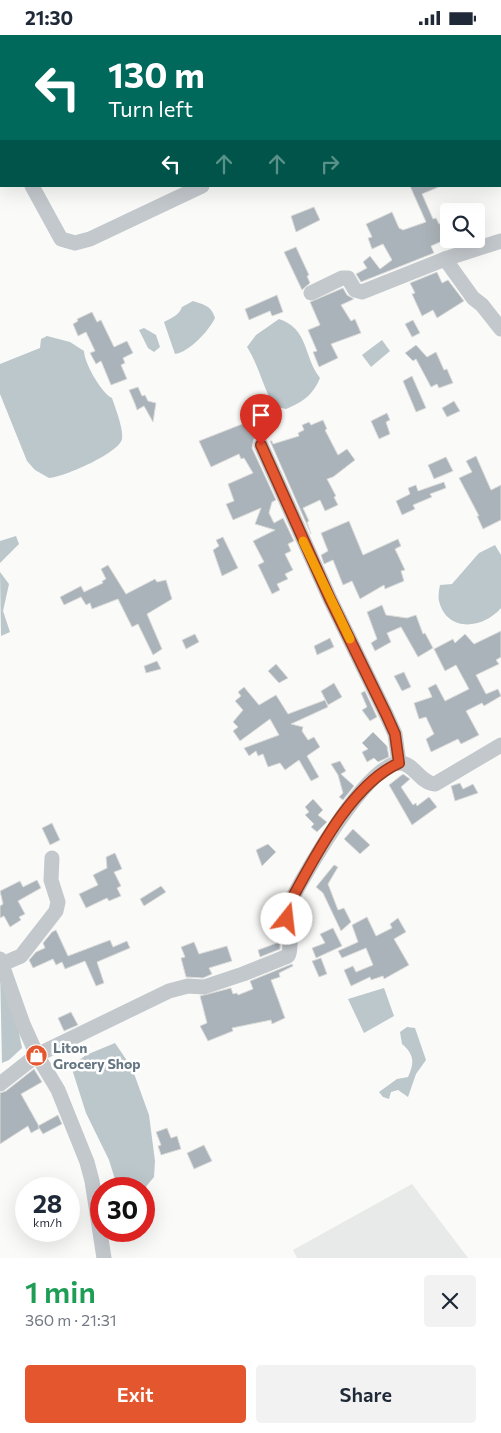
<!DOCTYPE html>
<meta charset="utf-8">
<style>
body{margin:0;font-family:Commissioner,sans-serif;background:#f2f2f3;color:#1f2937;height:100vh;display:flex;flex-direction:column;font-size:19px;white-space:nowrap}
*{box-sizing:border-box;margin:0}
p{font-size:16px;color:#747a83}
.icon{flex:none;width:28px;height:28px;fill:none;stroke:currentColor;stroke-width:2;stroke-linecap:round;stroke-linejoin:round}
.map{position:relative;height:1223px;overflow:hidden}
.side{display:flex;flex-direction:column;background:#fff;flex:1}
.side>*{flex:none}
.guide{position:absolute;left:0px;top:0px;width:501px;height:152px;box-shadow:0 5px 20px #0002;background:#00695c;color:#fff;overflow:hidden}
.buttons{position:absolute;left:440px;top:168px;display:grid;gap:10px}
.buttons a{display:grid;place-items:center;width:45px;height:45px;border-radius:5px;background:#fff;box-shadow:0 5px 20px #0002;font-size:25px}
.speed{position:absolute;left:15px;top:1142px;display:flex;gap:10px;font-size:25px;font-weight:700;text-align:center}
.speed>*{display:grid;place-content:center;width:65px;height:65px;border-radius:50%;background:#fff;box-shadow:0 5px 20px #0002;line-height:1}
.speed small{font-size:12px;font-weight:400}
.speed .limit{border:8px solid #d22;background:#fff;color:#111}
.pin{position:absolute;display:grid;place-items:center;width:42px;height:42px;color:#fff;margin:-51px -21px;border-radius:50% 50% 50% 0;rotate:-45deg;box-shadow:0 0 5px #0007}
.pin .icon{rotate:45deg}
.me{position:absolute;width:55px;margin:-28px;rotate:16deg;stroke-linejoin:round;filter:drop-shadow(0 0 4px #0008)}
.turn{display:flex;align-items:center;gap:18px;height:105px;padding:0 25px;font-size:22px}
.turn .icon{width:65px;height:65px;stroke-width:2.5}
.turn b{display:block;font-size:35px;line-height:42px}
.lanes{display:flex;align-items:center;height:48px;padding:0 25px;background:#0003;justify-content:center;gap:25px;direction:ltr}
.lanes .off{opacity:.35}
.round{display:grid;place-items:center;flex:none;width:52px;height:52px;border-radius:5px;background:#f2f2f3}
.overview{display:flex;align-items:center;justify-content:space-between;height:85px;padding:0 25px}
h1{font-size:30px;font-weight:600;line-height:38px;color:#1e9e55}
.button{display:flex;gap:10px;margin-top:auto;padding:10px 25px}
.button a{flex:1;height:58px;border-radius:5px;background:#e4572e;color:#fff;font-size:20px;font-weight:600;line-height:58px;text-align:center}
.button a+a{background:#f2f2f3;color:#1f2937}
.status{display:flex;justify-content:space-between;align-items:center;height:35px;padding:0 25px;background:#fff;direction:ltr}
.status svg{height:14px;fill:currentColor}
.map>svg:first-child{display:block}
.built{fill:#e8e9e9}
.water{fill:#bbc7cb}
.building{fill:#aab3b9;stroke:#dcdcda}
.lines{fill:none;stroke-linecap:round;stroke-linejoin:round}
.minor{stroke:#c3c8cc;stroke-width:15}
.route-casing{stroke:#94391e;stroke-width:12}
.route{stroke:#e4572e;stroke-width:9}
.slow{stroke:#f59e0b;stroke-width:9}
.labels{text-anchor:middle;stroke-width:5;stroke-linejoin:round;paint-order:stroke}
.poi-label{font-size:14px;font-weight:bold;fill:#657683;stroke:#fff;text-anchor:start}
</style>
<div class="status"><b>21:30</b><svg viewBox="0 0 49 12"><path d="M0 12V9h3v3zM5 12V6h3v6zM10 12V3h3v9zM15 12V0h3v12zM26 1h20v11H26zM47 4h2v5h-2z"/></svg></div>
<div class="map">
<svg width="501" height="1223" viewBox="0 0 501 1223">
<rect width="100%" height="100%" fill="#fafaf8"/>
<path class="built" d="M412,1149L468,1223H297L293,1215Z"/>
<g class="water">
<path d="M193,266C204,270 211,270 215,283C208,297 189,317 175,319L164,287C172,283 179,280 182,272Z"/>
<path d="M279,284C309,294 303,321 320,343C313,360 303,367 286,374L274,371C263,352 259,331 247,312L256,300Z"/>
<path d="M144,293L156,300L160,312L154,317L148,313L139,295Z"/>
<path d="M47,301L70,307L84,316C84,327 101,358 112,363C115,372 124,395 122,404C119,418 64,442 49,443L35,435L27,426L0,359V329L40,313L41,304Z"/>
<path d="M382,305L390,316L371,332L362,320Z"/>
<path d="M16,501L19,509L0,528V506Z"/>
<path d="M495,510L501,520V573C483,594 447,598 439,566C438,562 439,555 440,550L452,549L479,518Z"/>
<path d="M0,537L9,549L3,576L10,597L1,601Z"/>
<path d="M0,933L15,977L22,1013L9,1025L2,1028Z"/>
<path d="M384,953L394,981L364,998L348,964Z"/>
<path d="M407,992L415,993L426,1025L416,1039L408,1062L398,1055L391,1057L389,1064L383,1062L379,1057L397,1044L408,1042C415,1028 414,1019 402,1009L400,997Z"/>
<path d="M115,1008L132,1033L149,1080L155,1126L154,1142L144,1154H118L109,1125L86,1078L71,1031L86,1020Z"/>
</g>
<g class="building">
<path d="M410,151H441L422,159L433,184L436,183L439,189L449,185V203L431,211L434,218L361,247L356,239L367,233L363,227L370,221L380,234L392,225L383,209L372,214L368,203L372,202L366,189L392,177L399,193L403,195L426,187Z"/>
<path d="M314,172L320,185L296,197L291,181Z"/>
<path d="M296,212L309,240L307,241L310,248L302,255L284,217Z"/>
<path d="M437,237L442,248L448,245L464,266L437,283L433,275L422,281L412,259L415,258L410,248Z"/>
<path d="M343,253L347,260L354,264L341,270L351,286L355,284L361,298L331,309L338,323L319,332L313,317L317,316L308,295L320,290L310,267Z"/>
<path d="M277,260L283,277L272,281L270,276L249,285L245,274Z"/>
<path d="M92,277L97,287L101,285L114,312L127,306L133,318L123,323L125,328L121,330L127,344L111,350L101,326L96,329L90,318L95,316L86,297L78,301L73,289L78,286L77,284Z"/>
<path d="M413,285L420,298L412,302L405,289Z"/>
<path d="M416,310L427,322L436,317L444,335L447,334L453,348L439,353L437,349L431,352L416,324L413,326L405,318Z"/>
<path d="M412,341L426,373L416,377L403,346Z"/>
<path d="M138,352L142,361L145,360L148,366L156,368L153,387L144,371L137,375L135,369L129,355Z"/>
<path d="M454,366L460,376L447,382L442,373Z"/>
<path d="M387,378L390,385L386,387L390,399L379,404L371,386Z"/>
<path d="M255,384L263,401L254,404L252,413L276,465L272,467L269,478L274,488L283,483L294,506L288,509L291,516L285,519L293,535L285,539L288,544L277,549L280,555L272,559L260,534L258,530L264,527L253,506L275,495L255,489L261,473L233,485L226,469L234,466L228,449L253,438L244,423L241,424L239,419L211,432L199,406Z"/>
<path d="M323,385L327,394L325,395L338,420L347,414L355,425L333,442L327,444L336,461L334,462L338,470L325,476L320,465L303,473L309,486L307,487L311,499L270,406H272L273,409L299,401L298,398L304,395L302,390L309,387L311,390Z"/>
<path d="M476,421L491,455L501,450V485L483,494L477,481H479L459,443L472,437L466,426Z"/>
<path d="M446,422L453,436L434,444L428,430Z"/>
<path d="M444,447L446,453L430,459L432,462L413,470L415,474L402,480L396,466L410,459L408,453L416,450L418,456Z"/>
<path d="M349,486L363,520L398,504L401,511L395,514L405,535L401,536L404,546L385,554L384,550L360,564L352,546L343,550L333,525L324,529L321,520L328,516L321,498Z"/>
<path d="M223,502L238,533L222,541L213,515L219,511L216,505Z"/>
<path d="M108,530L126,559L155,544L157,547L166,545L172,564L147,579L162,614L153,620L138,589L132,592L118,564L92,574L90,568L86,570L81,562L64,570L60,562L81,551L84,557L103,548L102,546L106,544L101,534Z"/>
<path d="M382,570L386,580L407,583L416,580L423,599L425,598L433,613L418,622L401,592L387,598L391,607L375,616L371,608L377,604L367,577Z"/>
<path d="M501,596V622L496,625L499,629L476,640L486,659L498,654L501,661L484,671L482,668L466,676L479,700L461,709L458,704L431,717L426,704L434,699L426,682L419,684L414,668L432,662L428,653L436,649L445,666L469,654L456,630L445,636L434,614L453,604L455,608L465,599L474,609Z"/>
<path d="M195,599L199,607L186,614L182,605Z"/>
<path d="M330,603L334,612L317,620L314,611Z"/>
<path d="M157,626L161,634L146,638L144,631Z"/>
<path d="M276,629L288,643L279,648L268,636Z"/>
<path d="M404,637L411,652L402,656L394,641Z"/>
<path d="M334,648L342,662L328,670L321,656Z"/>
<path d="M244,652L259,670L276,660L288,679L325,665L328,672L291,689L303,692L302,696L308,705L314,702L320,712L307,721L319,742L311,746L299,725L285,735L280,728L268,732L263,719L258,721L256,716L249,721L244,713L279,700L270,684L240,706L233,696L238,692L233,687L243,675L235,666L241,661L238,657Z"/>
<path d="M365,656L377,682L370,686L362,675L367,672L361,658Z"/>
<path d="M373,697L387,711L389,722L378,727L374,723L367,727L362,717L368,714L362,708Z"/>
<path d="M340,726L346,736L341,739L354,751L343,765L339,762L343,758L338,740L331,729Z"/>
<path d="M403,739L410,744L401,752L413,770L416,768L417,771L429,762L437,772L412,790L389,750Z"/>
<path d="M460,748L463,754L473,749L478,758L455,766L451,751Z"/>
<path d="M313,764L323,775L318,780L327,787L317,797L311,792L314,789L305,780L309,777L305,772Z"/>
<path d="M52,788L60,805L50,810L42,793Z"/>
<path d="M353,794L370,810L360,819L344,804Z"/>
<path d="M268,809L276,817L262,831L256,815Z"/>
<path d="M115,818L122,834L114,837L121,851L117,853L121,861L109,866L107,863L86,873L79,859L98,850L93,840L107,833L106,822Z"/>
<path d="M334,830L338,832L328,849L338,875L344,873L351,887L341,896L323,858L316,852Z"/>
<path d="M37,845L41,853L18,866L25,879L19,882L21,885L10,892L4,881L0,883V871L3,869L0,856L20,846L23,852Z"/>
<path d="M161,851L166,857L144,871L140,864Z"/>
<path d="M367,882L376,901L392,893L390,889L398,883L406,897L394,904L409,930L384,944L383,941L371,945L370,942L351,951L344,935L353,931L356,937L373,930L366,913L342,923L338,916L358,907L352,890Z"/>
<path d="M333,893L342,911L316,923L312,913L325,908L320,899Z"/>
<path d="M56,895L68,921L110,905L113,912L127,906L130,913L97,927L104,948L96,951L85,926L65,934L62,927L56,930L53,924L33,933L29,925L36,917L45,913L43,908L52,897Z"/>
<path d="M280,900V914L260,922L258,915L277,908L275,902Z"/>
<path d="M194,907L199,919L227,911L232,926L209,933L212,939L203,943L186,942L181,923L185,922L181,912Z"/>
<path d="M321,923L327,939L319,942L312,926Z"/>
<path d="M292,929L293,931L279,938L280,942L271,945L285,983L272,989L271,985L232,993L233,996L208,1006L200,991L207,988L200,961L231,953L233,959L237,958L238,960L253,954L250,946Z"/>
<path d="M71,977L78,990L64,996L58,983Z"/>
<path d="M34,1034L42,1047L21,1059L40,1093L31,1098L28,1091L0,1109V1058L6,1056Z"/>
<path d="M58,1080L62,1089L43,1099L38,1091Z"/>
<path d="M167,1093L171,1103L177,1101L181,1114L161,1120L158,1111L161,1110L156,1097Z"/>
<path d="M204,1110L212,1126L194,1134L187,1118Z"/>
</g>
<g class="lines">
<g class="minor">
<path d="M306,0L309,1"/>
<path d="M286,1L288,0"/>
<path d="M0,81H1"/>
<path d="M0,96L1,98"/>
<path d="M500,144H501"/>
<path d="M32,151L61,204L75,208L90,204L202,151"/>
<path d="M445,224L501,206"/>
<path d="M311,258L342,243H348L355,255L362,257L445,224L473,263L482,270L501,294"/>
<path d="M261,410L330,564L386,679L395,699L399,728"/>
<path d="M0,924L23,989L37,1020L58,1055L87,1127L92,1146L104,1223"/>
<path d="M2,929L21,921L56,876L58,867L51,845L52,823"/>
<path d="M0,1049L37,1020L169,956L188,951L204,952L243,939L288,921C293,911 287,885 289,869C304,841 366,729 399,728C413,727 420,748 435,749L501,710"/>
</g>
</g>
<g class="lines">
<defs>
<path id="route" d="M261,410L330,564L386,679L395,699L399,728C350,750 314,824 289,869L287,884"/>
</defs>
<use href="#route" class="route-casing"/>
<use href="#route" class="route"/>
<path class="slow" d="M303,506L350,604"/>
</g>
<defs>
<symbol id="shop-disc" viewBox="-11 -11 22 22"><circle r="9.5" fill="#e4572e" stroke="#fff"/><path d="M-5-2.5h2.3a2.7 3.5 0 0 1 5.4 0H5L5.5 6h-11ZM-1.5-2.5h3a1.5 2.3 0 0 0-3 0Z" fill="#fff"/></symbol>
</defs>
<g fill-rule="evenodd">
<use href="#shop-disc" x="24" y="1008" width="25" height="25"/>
</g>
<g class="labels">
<g class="poi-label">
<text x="53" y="1018">Liton<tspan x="53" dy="16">Grocery Shop</tspan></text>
</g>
</g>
</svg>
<div class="buttons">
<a><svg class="icon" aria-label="search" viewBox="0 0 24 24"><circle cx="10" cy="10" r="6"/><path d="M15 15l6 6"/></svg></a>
</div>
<div class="speed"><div>28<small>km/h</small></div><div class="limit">30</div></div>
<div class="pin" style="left:261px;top:410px;background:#d93025"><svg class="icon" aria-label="arrive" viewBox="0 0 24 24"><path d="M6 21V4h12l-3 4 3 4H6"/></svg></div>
<svg class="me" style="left:287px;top:884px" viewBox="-20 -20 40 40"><circle r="19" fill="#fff"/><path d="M0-13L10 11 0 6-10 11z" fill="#e4572e"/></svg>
<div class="guide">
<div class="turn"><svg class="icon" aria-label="left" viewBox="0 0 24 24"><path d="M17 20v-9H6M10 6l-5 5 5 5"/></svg><div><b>130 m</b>Turn left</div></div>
<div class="lanes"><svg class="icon" aria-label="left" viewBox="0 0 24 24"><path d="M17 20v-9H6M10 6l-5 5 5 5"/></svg><svg class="icon off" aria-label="ahead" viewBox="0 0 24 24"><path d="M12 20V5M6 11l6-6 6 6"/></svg><svg class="icon off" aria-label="ahead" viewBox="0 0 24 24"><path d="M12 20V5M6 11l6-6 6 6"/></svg><svg class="icon off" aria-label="right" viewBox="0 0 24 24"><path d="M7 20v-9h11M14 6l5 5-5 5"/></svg></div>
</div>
</div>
<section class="side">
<div class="overview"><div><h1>1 min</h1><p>360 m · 21:31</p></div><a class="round"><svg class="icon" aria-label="close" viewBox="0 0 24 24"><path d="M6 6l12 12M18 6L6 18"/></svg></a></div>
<div class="button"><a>Exit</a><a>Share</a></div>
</section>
